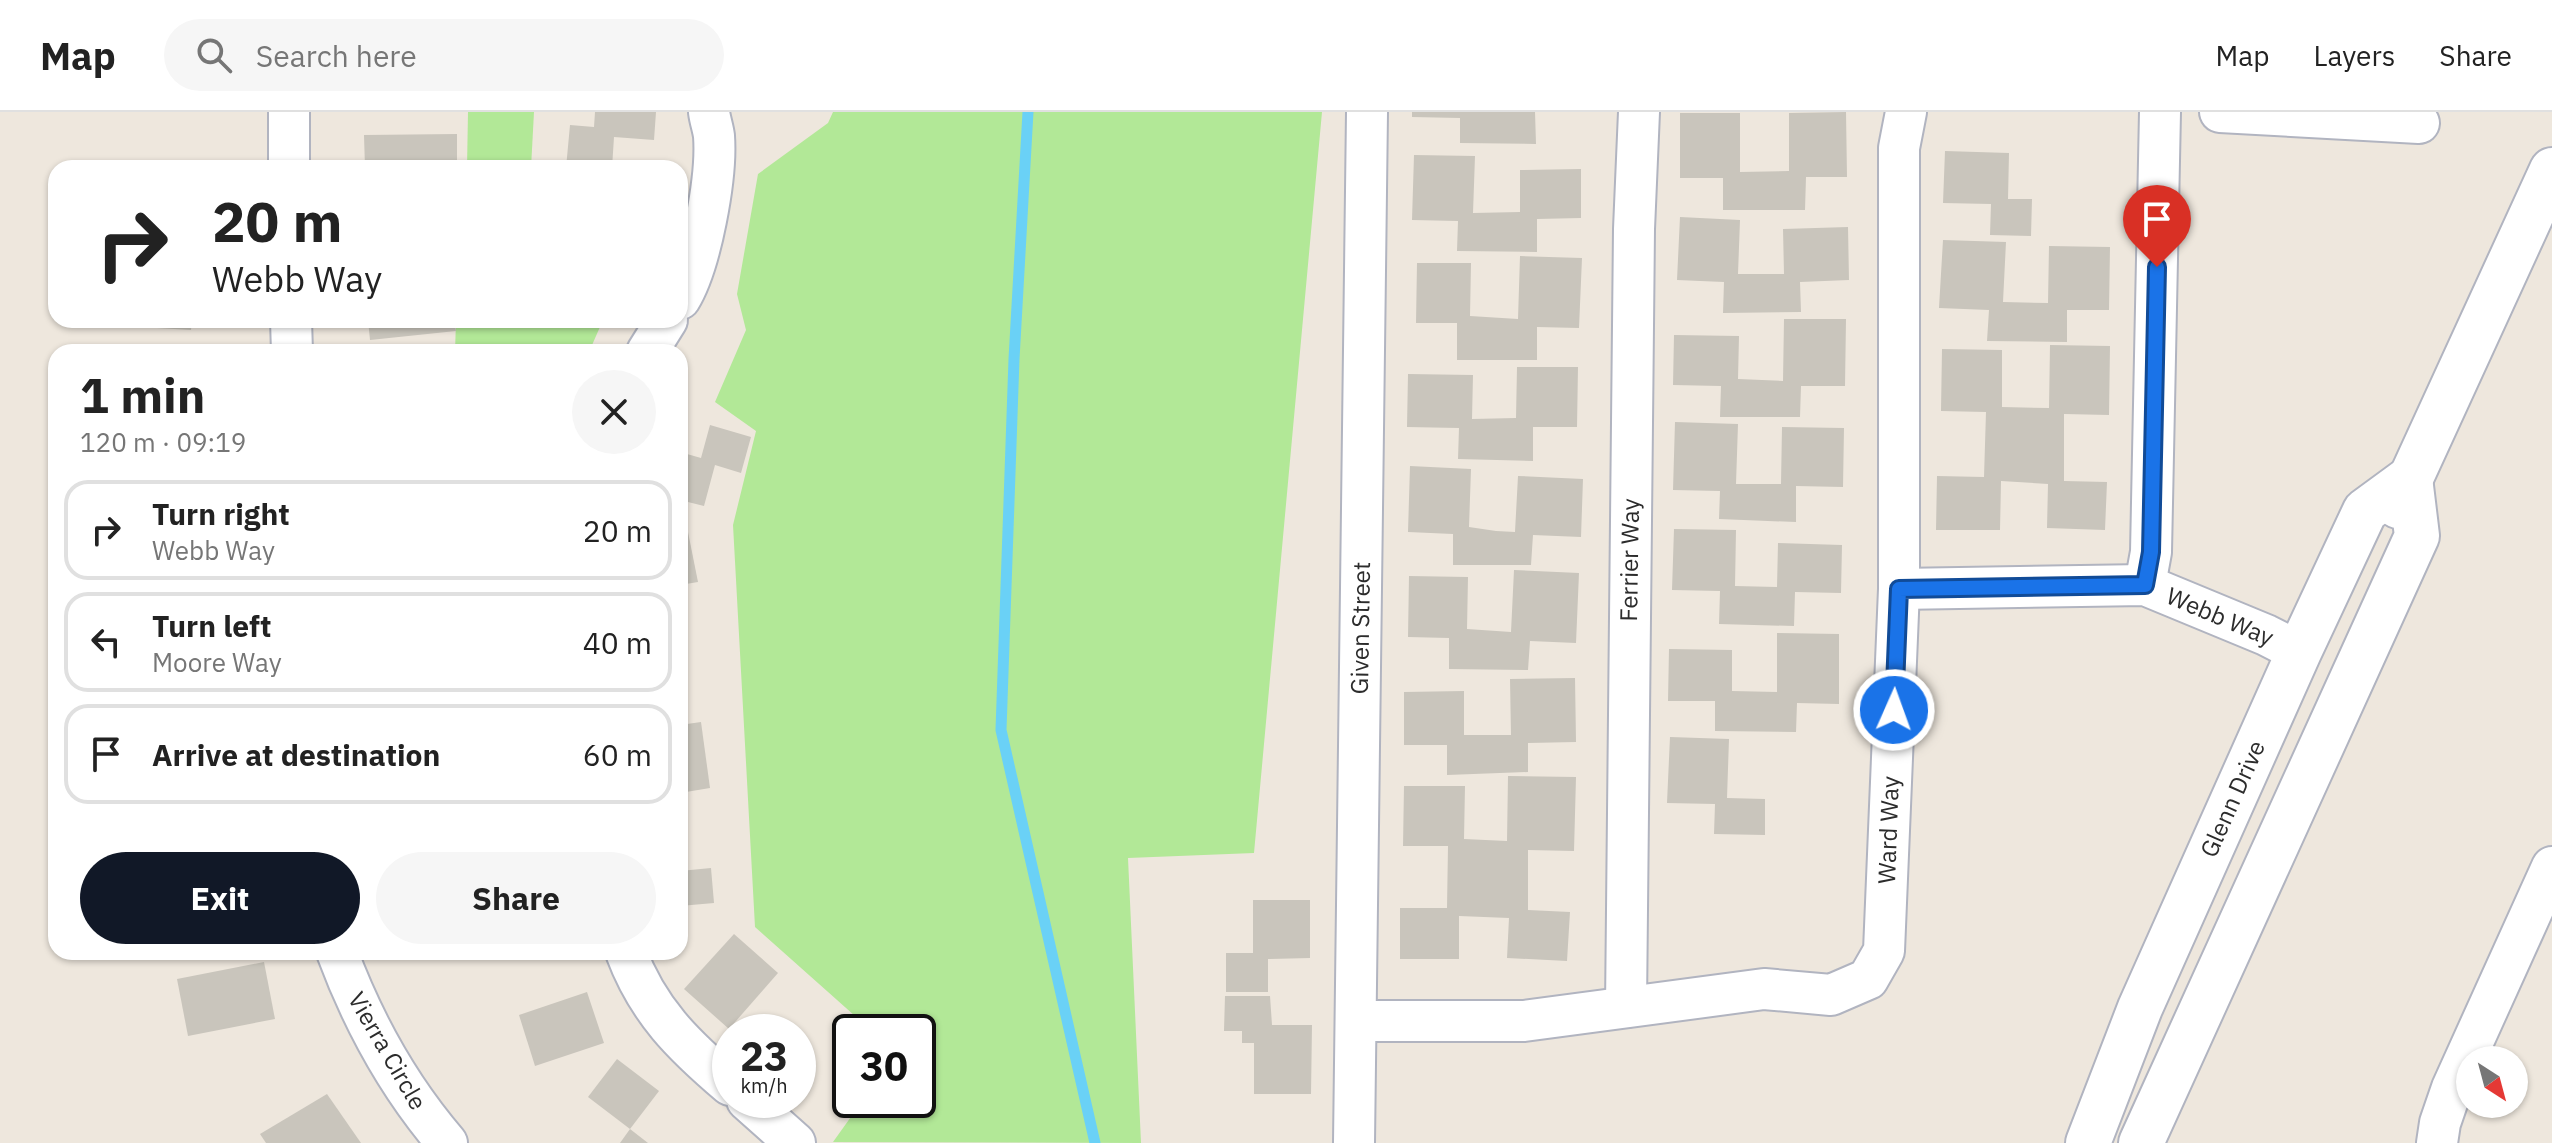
<!DOCTYPE html>
<meta charset="utf-8">
<style>
body{margin:0;font-family:"IBM Plex Sans",sans-serif;background:#f6f6f6;color:#222;height:100vh;display:flex;flex-direction:column;font-size:30px;white-space:nowrap}
*{box-sizing:border-box;margin:0}
p{font-size:26px;color:#767676}
.icon{flex:none;width:44px;height:44px;fill:none;stroke:currentColor;stroke-width:2;stroke-linecap:round;stroke-linejoin:round}
.map{position:relative;flex:1;overflow:hidden}
.sheet{position:absolute;left:48px;top:232px;width:640px;height:616px;display:flex;flex-direction:column;background:#fff;border-radius:24px;box-shadow:0 2px 6px #0004}
.sheet>*{flex:none}
.banner{position:absolute;left:48px;top:48px;width:640px;height:168px;border-radius:24px;box-shadow:0 2px 6px #0004;background:#fff;color:#222;overflow:hidden}
.needle{width:52px;rotate:144deg}
.controls{position:absolute;left:2456px;top:934px;display:grid;gap:16px}
.controls a{display:grid;place-items:center;width:72px;height:72px;border-radius:50%;background:#fff;box-shadow:0 2px 6px #0004;font-size:40px}
.speed{position:absolute;left:712px;top:902px;display:flex;gap:16px;font-size:40px;font-weight:700;text-align:center}
.speed>*{display:grid;place-content:center;width:104px;height:104px;border-radius:50%;background:#fff;box-shadow:0 2px 6px #0004;line-height:1}
.speed small{font-size:20px;font-weight:400}
.speed .limit{border:4px solid #111;border-radius:12px;background:#fff;color:#111}
.pin{position:absolute;display:grid;place-items:center;width:68px;height:68px;color:#fff;margin:-82px -34px;border-radius:50% 50% 50% 0;rotate:-45deg;box-shadow:0 0 8px #0007}
.pin .icon{rotate:45deg}
.me{position:absolute;width:88px;margin:-44px;rotate:2deg;stroke-linejoin:round;filter:drop-shadow(0 0 6px #0008)}
.turn{display:flex;align-items:center;gap:28px;height:168px;padding:0 32px;font-size:36px}
.turn .icon{width:104px;height:104px;stroke-width:2.5}
.turn b{display:block;font-size:56px;line-height:68px}
.round{display:grid;place-items:center;flex:none;width:84px;height:84px;border-radius:42px;background:#f6f6f6}
.overview{display:flex;align-items:center;justify-content:space-between;height:136px;padding:0 32px}
h1{font-size:48px;font-weight:700;line-height:60px}
.cta{display:flex;gap:16px;margin-top:auto;padding:16px 32px}
.cta a{flex:1;height:92px;border-radius:48px;background:#111827;color:#fff;font-size:32px;font-weight:700;line-height:92px;text-align:center}
.cta a+a{background:#f6f6f6;color:#222}
ul{padding:0;list-style:none}
li{display:flex;align-items:center;gap:24px;height:100px;margin:0 16px 12px;padding:0 16px;border:4px solid #e0e0e0;border-radius:24px}
li div{flex:1}
li b{display:block;font-size:30px}
li em{font-style:normal}
header{display:flex;align-items:center;gap:48px;box-sizing:border-box;height:112px;padding:0 40px;background:#fff;border-bottom:2px solid #e0e0e0}
header strong{font-size:38px}
nav{display:flex;gap:44px;margin-inline-start:auto;font-size:28px}
.search{width:560px;height:72px;background:#f6f6f6;display:flex;align-items:center;gap:20px;box-sizing:border-box;padding:0 28px;border-radius:44px;color:#767676;font-size:30px}
.map>svg:first-child{display:block}
.green{fill:#b2e897}
.lines{fill:none;stroke-linecap:round;stroke-linejoin:round}
.stream{stroke:#6ad1f6;stroke-width:11}
.building{fill:#c9c5bc}
.minor-casing{stroke:#b1b4c0;stroke-width:44}
.tertiary-casing{stroke:#b1b4c0;stroke-width:48}
.minor{stroke:#fff;stroke-width:40}
.tertiary{stroke:#fff;stroke-width:44}
.route-casing{stroke:#114b97;stroke-width:20}
.route{stroke:#1a73e8;stroke-width:14}
.labels{text-anchor:middle;stroke-width:6;stroke-linejoin:round;paint-order:stroke}
.street-label{font-size:24px;fill:#2c2c2c;stroke:#fff}
</style>
<header>
<strong>Map</strong>
<div class="search"><svg class="icon" aria-label="search" viewBox="0 0 24 24"><circle cx="10" cy="10" r="6"/><path d="M15 15l6 6"/></svg>Search here</div>
<nav><a>Map</a><a>Layers</a><a>Share</a></nav>
</header>
<div class="map">
<svg width="2552" height="1031" viewBox="0 0 2552 1031">
<rect width="100%" height="100%" fill="#eee7dd"/>
<g class="green">
<path d="M468,0H534L531,56H467Z"/>
<path d="M833,0H1322L1254,741L1128,746L1141,1031L833,1030L863,988H918V920H873L755,815L733,413L756,319L715,290L746,218L737,182L758,62L828,11Z"/>
<path d="M456,208H603L589,240H455Z"/>
</g>
<g class="lines">
<path class="stream" d="M1028,0L1014,247L1001,618L1095,1031"/>
</g>
<g class="building">
<path d="M595,0H656L654,28L614,25L612,56H566L570,13L594,15Z"/>
<path d="M1412,0H1535L1536,32L1460,31V6L1412,5Z"/>
<path d="M1846,0L1847,65H1806L1805,98H1723V66H1680V1H1740V60L1789,59V1Z"/>
<path d="M457,22V56H365L364,23Z"/>
<path d="M1945,39L2009,41L2008,87H2032L2031,124L1990,123L1991,92L1943,91Z"/>
<path d="M1414,43L1475,44L1473,101L1520,100V58L1581,57V106L1537,107V140L1457,139L1458,109L1412,108Z"/>
<path d="M1680,105L1740,108L1738,162H1784L1783,117L1848,115L1849,168L1800,170L1801,200L1723,201L1724,170L1677,168Z"/>
<path d="M1943,128L2006,130L2003,190L2048,191L2049,134L2110,135L2109,198H2067V230L1987,229L1989,198L1939,196Z"/>
<path d="M1520,144L1582,146L1579,216L1537,215V248H1457V211H1416L1417,151H1471L1470,204L1518,207Z"/>
<path d="M1784,207H1846L1845,274H1801L1800,305H1720L1721,274L1673,273L1674,223L1739,224L1738,267L1783,269Z"/>
<path d="M106,208H192L191,218L106,213Z"/>
<path d="M368,208H454L456,219L370,228Z"/>
<path d="M2050,233L2110,234L2109,303L2064,302V369L2107,370L2105,418L2047,416L2048,372L2001,369L2000,418H1936L1937,364L1984,365L1986,300L1941,299L1942,237L2002,238V295L2049,296Z"/>
<path d="M1517,255H1578L1577,315H1533V349L1458,347L1459,316L1407,315L1408,262L1473,263L1472,307L1516,306Z"/>
<path d="M1675,310L1738,312L1736,372H1781L1782,315L1844,316L1843,375L1796,374V410L1719,407L1720,379L1673,378Z"/>
<path d="M710,313L751,325L741,361L715,353L704,394L680,388V340L701,346Z"/>
<path d="M1410,354L1471,357L1469,415L1496,419L1515,420L1518,364L1583,367L1581,425L1533,423L1531,453H1453V422L1408,420Z"/>
<path d="M687,415L698,470L680,473V416Z"/>
<path d="M1674,417L1736,418L1735,474L1777,475L1778,431L1842,433L1841,481L1795,480L1794,514L1719,512L1720,479L1672,478Z"/>
<path d="M1514,458L1579,461L1576,531L1530,529L1528,558L1449,557V526L1408,525L1409,464L1468,465L1467,517L1511,520Z"/>
<path d="M1777,521L1839,522V592L1797,591L1796,620L1715,619V589H1668L1669,537L1732,538V579L1777,580Z"/>
<path d="M1575,566L1576,630L1528,631V660L1447,663V633H1404V580L1464,579V623H1511L1510,567Z"/>
<path d="M701,610L710,676L680,681V613Z"/>
<path d="M1670,625L1729,627L1727,686L1765,687V723L1714,722L1715,692L1667,691Z"/>
<path d="M1508,664L1576,665L1574,739L1528,738V798L1570,800L1567,849L1507,846L1509,806L1459,804V847H1400V796H1447L1448,734H1403L1404,674H1465L1464,727L1507,729Z"/>
<path d="M711,756L714,791L680,794V759Z"/>
<path d="M1253,788H1310V846L1268,847V880H1226V841H1253Z"/>
<path d="M734,822L778,861L729,917L684,877Z"/>
<path d="M264,850L275,907L188,924L177,867Z"/>
<path d="M587,880L604,931L535,954L519,903Z"/>
<path d="M1225,884H1270L1272,913H1312L1311,982H1254V931H1242V919H1224Z"/>
<path d="M617,947L659,979L630,1017L588,985Z"/>
<path d="M327,982L361,1031H266L260,1022Z"/>
<path d="M630,1017L648,1031H620Z"/>
</g>
<g class="lines">
<defs>
<g id="minor">
<path d="M289,0V56"/>
<path d="M2220,0L2419,11"/>
<path d="M680,187C701,153 717,65 714,24C713,16 710,8 709,0"/>
<path d="M291,208L292,240"/>
<path d="M647,240L667,208"/>
<path d="M2145,473L2151,440L2160,0"/>
<path d="M1899,477L2145,473L2266,523L2299,540"/>
<path d="M337,840C363,910 398,974 447,1031"/>
<path d="M626,840C648,899 683,933 730,973"/>
<path d="M1626,895L1634,117L1639,0"/>
<path d="M1356,909H1524L1764,877L1831,883L1868,867L1884,839L1899,477V36L1906,0"/>
<path d="M747,988L795,1031"/>
<path d="M1354,1031L1367,0"/>
<path d="M2437,1031L2440,1011L2452,976L2552,755"/>
</g>
<g id="tertiary">
<path d="M2398,394L2552,58"/>
<path d="M2088,1031L2140,896L2299,540L2365,399L2410,366"/>
<path d="M2141,1031L2417,424L2410,366"/>
</g>
</defs>
<use href="#minor" class="minor-casing"/>
<use href="#tertiary" class="tertiary-casing"/>
<use href="#minor" class="minor"/>
<use href="#tertiary" class="tertiary"/>
</g>
<g class="lines">
<defs>
<path id="route" d="M1894,598L1899,477L2145,473L2151,440L2157,155"/>
</defs>
<use href="#route" class="route-casing"/>
<use href="#route" class="route"/>
</g>
<g class="labels">
<g class="street-label">
<text transform="translate(1630 448) rotate(-89)" y="8">Ferrier Way</text>
<text transform="translate(2220 505) rotate(23)" y="8">Webb Way</text>
<text transform="translate(1361 516) rotate(-89)" y="8">Given Street</text>
<text transform="translate(2233 687) rotate(-66)" y="8">Glenn Drive</text>
<text transform="translate(1889 718) rotate(-88)" y="8">Ward Way</text>
<text transform="translate(387 939) rotate(60)" y="8">Vierra Circle</text>
</g>
</g>
</svg>
<div class="controls">
<a><svg class="needle" viewBox="-14 -14 28 28"><path d="M0-13l5 13h-10z" fill="#e53935"/><path d="M0 13l5-13h-10z" fill="#767676"/></svg></a>
</div>
<div class="speed"><div>23<small>km/h</small></div><div class="limit">30</div></div>
<div class="pin" style="left:2157px;top:155px;background:#d93025"><svg class="icon" aria-label="arrive" viewBox="0 0 24 24"><path d="M6 21V4h12l-3 4 3 4H6"/></svg></div>
<svg class="me" style="left:1894px;top:598px" viewBox="-20 -20 40 40"><circle r="17" fill="#1a73e8" stroke="#fff" stroke-width="3"/><path d="M0-11L8 9 0 5-8 9z" fill="#fff"/></svg>
<div class="banner">
<div class="turn"><svg class="icon" aria-label="right" viewBox="0 0 24 24"><path d="M7 20v-9h11M14 6l5 5-5 5"/></svg><div><b>20 m</b>Webb Way</div></div>
</div>
<section class="sheet">
<div class="overview"><div><h1>1 min</h1><p>120 m · 09:19</p></div><a class="round"><svg class="icon" aria-label="close" viewBox="0 0 24 24"><path d="M6 6l12 12M18 6L6 18"/></svg></a></div>
<ul>
<li><svg class="icon" aria-label="right" viewBox="0 0 24 24"><path d="M7 20v-9h11M14 6l5 5-5 5"/></svg><div><b>Turn right</b><p>Webb Way</p></div><em>20 m</em></li>
<li><svg class="icon" aria-label="left" viewBox="0 0 24 24"><path d="M17 20v-9H6M10 6l-5 5 5 5"/></svg><div><b>Turn left</b><p>Moore Way</p></div><em>40 m</em></li>
<li><svg class="icon" aria-label="arrive" viewBox="0 0 24 24"><path d="M6 21V4h12l-3 4 3 4H6"/></svg><div><b>Arrive at destination</b></div><em>60 m</em></li>
</ul>
<div class="cta"><a>Exit</a><a>Share</a></div>
</section>
</div>
